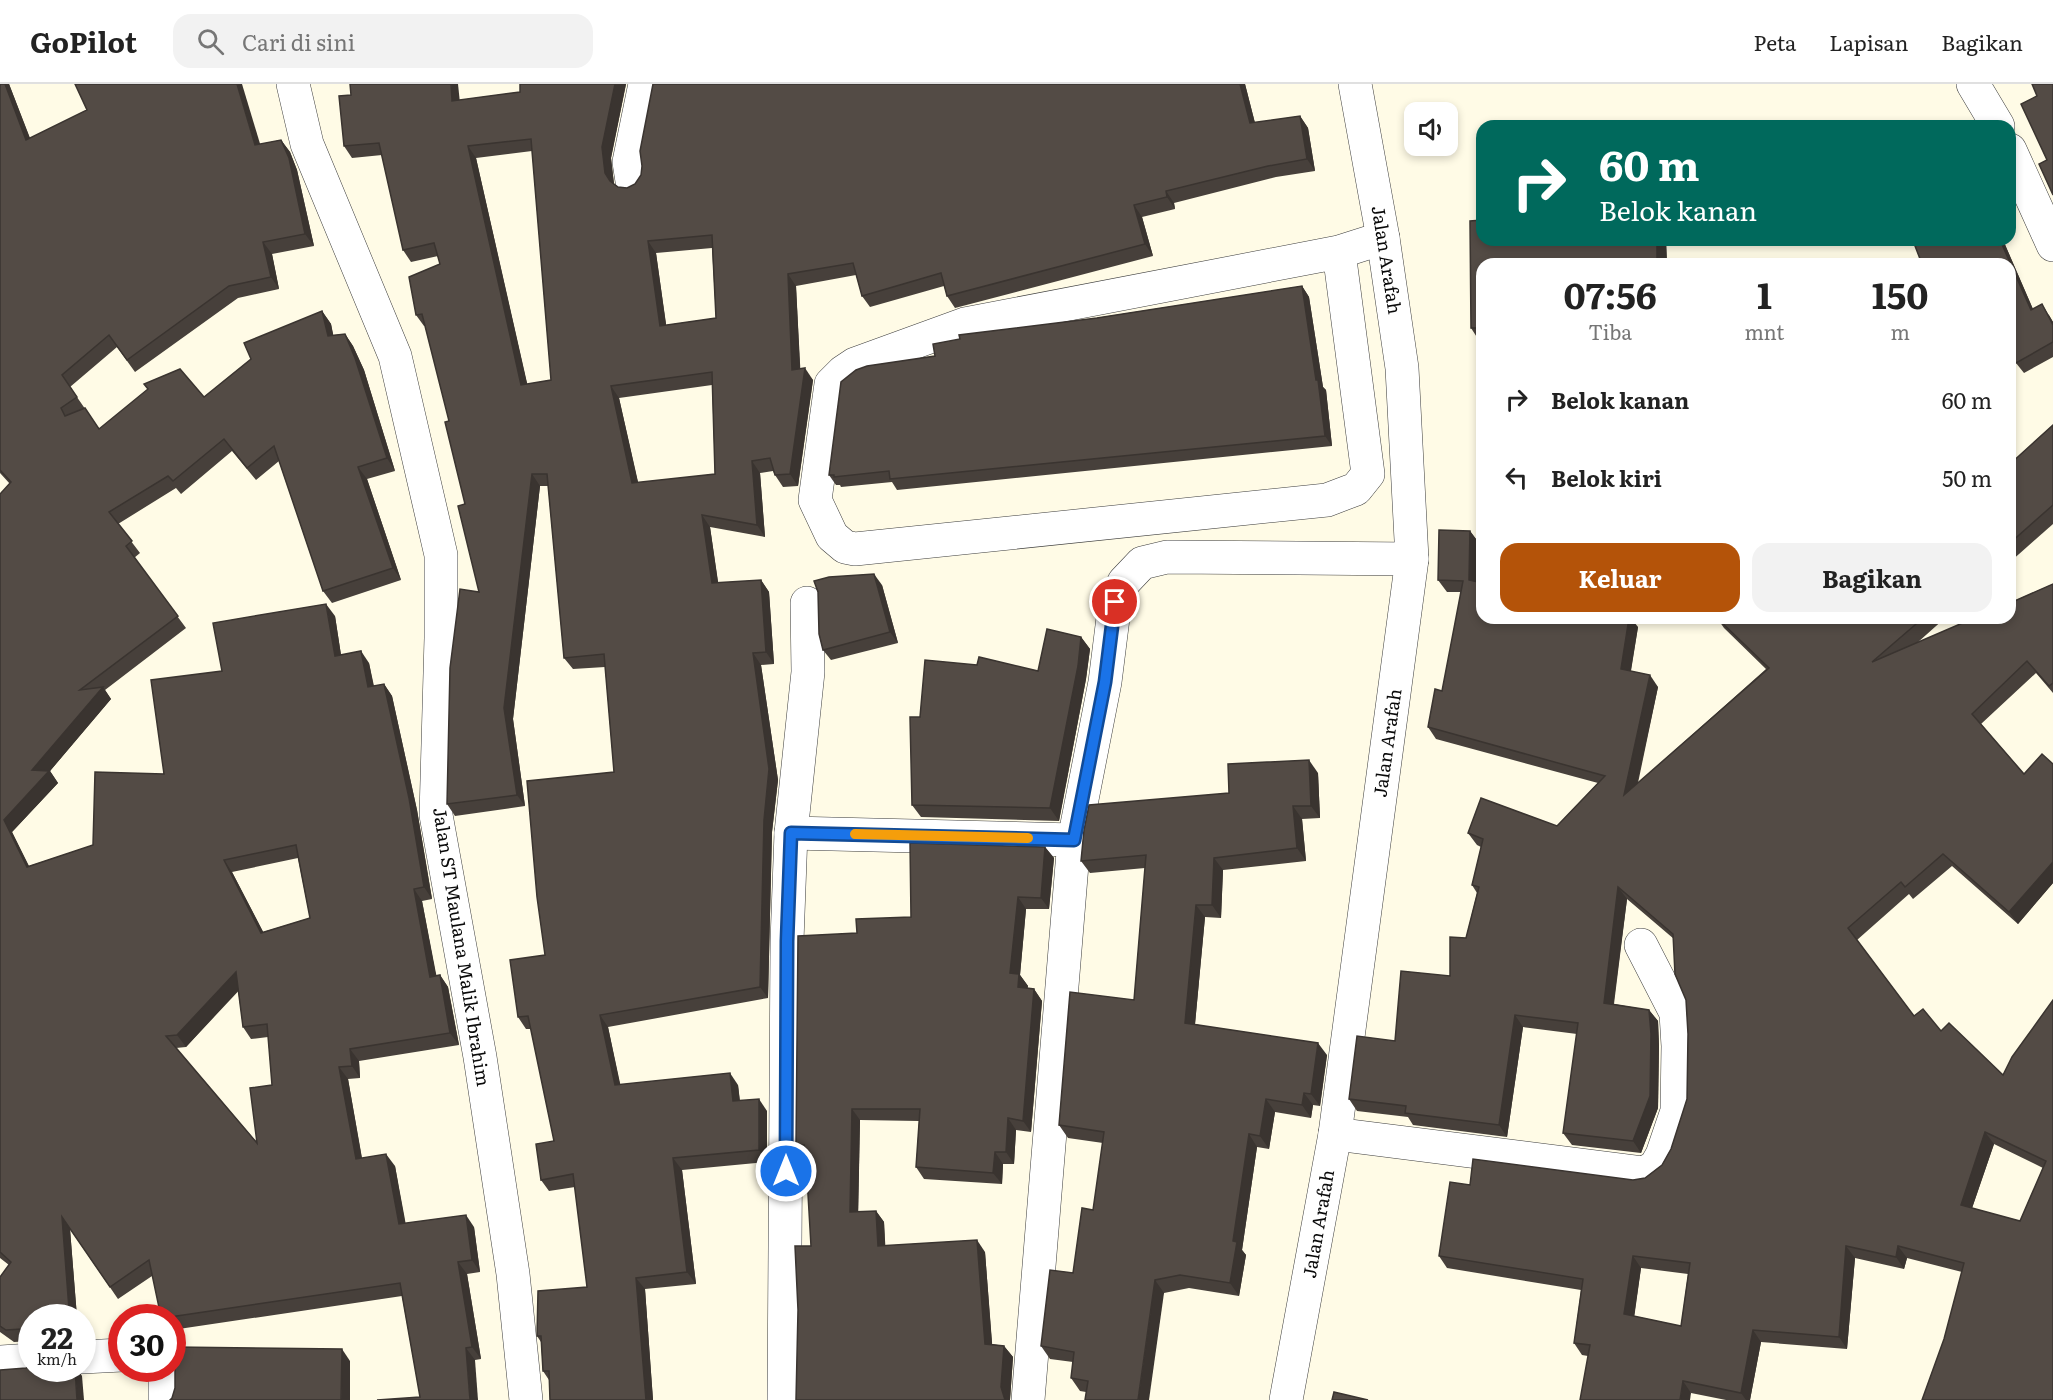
<!DOCTYPE html>
<html lang="id">
<style>
body{margin:0;font-family:Literata,serif;background:#f2f2f2;color:#222;height:100vh;display:flex;flex-direction:column;font-size:22px;white-space:nowrap}
*{box-sizing:border-box;margin:0}
p{font-size:20px;color:#767676}
.icon{flex:none;width:33px;height:33px;fill:none;stroke:currentColor;stroke-width:2;stroke-linecap:round;stroke-linejoin:round}
.map{position:relative;flex:1;overflow:hidden}
.details{position:absolute;left:1476px;top:174px;width:540px;height:366px;display:flex;flex-direction:column;background:#fff;border-radius:18px;box-shadow:0 3px 9px #0003}
.details>*{flex:none}
.top-card{position:absolute;left:1476px;top:36px;width:540px;height:126px;border-radius:18px;box-shadow:0 3px 9px #0003;background:#00695c;color:#fff;overflow:hidden}
.tools{position:absolute;left:1404px;top:18px;display:grid;gap:12px}
.tools a{display:grid;place-items:center;width:54px;height:54px;border-radius:12px;background:#fff;box-shadow:0 3px 9px #0003;font-size:30px}
.speed{position:absolute;left:18px;top:1220px;display:flex;gap:12px;font-size:30px;font-weight:700;text-align:center}
.speed>*{display:grid;place-content:center;width:78px;height:78px;border-radius:50%;background:#fff;box-shadow:0 3px 9px #0003;line-height:1}
.speed small{font-size:15px;font-weight:400}
.speed .limit{border:9px solid #d22;background:#fff;color:#111}
.pin{position:absolute;display:grid;place-items:center;width:51px;height:51px;color:#fff;margin:-26px;border:3px solid #fff;border-radius:50%;box-shadow:0 2px 6px #0007}
.me{position:absolute;width:66px;margin:-33px;rotate:0deg;stroke-linejoin:round;filter:drop-shadow(0 0 4px #0008)}
.turn{display:flex;align-items:center;gap:21px;height:126px;padding:0 24px;font-size:27px}
.turn .icon{width:78px;height:78px;stroke-width:2.5}
.turn b{display:block;font-size:42px;line-height:51px}
.eta{display:flex;justify-content:space-evenly;align-items:center;height:102px;text-align:center}
.eta b{font-size:36px;font-weight:700;line-height:42px}
.action{display:flex;gap:12px;margin-top:auto;padding:12px 24px}
.action a{flex:1;height:69px;border-radius:18px;background:#b45309;color:#fff;font-size:24px;font-weight:700;line-height:69px;text-align:center}
.action a+a{background:#f2f2f2;color:#222}
ul{padding:0;list-style:none}
li{display:flex;align-items:center;gap:18px;height:78px;padding:0 24px}
li div{flex:1}
li b{display:block;font-size:22px}
li em{font-style:normal}
header{display:flex;align-items:center;gap:36px;box-sizing:border-box;height:84px;padding:0 30px;background:#fff;border-bottom:2px solid #e0e0e0}
header strong{font-size:28px}
nav{display:flex;gap:33px;margin-inline-start:auto;font-size:21px}
.search{width:420px;height:54px;background:#f2f2f2;display:flex;align-items:center;gap:15px;box-sizing:border-box;padding:0 21px;border-radius:18px;color:#767676;font-size:22px}
.map>svg:first-child{display:block}
.lines{fill:none;stroke-linecap:round;stroke-linejoin:round}
.minor-casing{stroke:#3d3d3d;stroke-width:34}
.tertiary-casing{stroke:#3d3d3d;stroke-width:34}
.minor{stroke:#fff;stroke-width:33}
.tertiary{stroke:#fff;stroke-width:33}
.wall{fill:#47403b;fill-rule:evenodd}
.shaded-wall{fill:#3a3430}
.building{fill:#534b45;stroke:#3a3430;stroke-width:1.5;fill-rule:evenodd}
.route-casing{stroke:#114b97;stroke-width:15}
.route{stroke:#1a73e8;stroke-width:10}
.slow{stroke:#f59e0b;stroke-width:10}
.labels{text-anchor:middle;stroke-width:6;stroke-linejoin:round;paint-order:stroke}
.street-label{font-size:18px;fill:#0a0a0a;stroke:#fff}
</style>
<header>
<strong>GoPilot</strong>
<div class="search"><svg class="icon" aria-label="search" viewBox="0 0 24 24"><circle cx="10" cy="10" r="6"/><path d="M15 15l6 6"/></svg>Cari di sini</div>
<nav><a>Peta</a><a>Lapisan</a><a>Bagikan</a></nav>
</header>
<div class="map">
<svg width="2053" height="1316" viewBox="0 0 2053 1316">
<rect width="100%" height="100%" fill="#fffbe6"/>
<g class="lines">
<defs>
<g id="minor">
<path d="M293,0L307,60L395,272L441,471V554L436,731L480,973L513,1190L526,1316"/>
<path d="M632,97L629,78L645,0"/>
<path d="M1339,168L1368,390L1356,405L1327,416L855,465L845,463L832,452L815,416L831,300L843,288L855,280L965,240L1339,168L1383,154"/>
<path d="M791,749L1074,756"/>
<path d="M1335,1050L1644,1089L1655,1083L1662,1071L1677,1027L1678,962L1676,929L1641,861"/>
<path d="M82,1273L122,1271"/>
<path d="M0,1278L32,1276"/>
<path d="M165,1284V1316"/>
<path d="M784,1316L787,857L791,749L808,588L807,519"/>
<path d="M1028,1316L1074,756L1105,598L1115,518L1124,498L1142,479L1167,473L1412,475"/>
<path d="M1286,1316L1335,1050L1412,475L1402,284L1383,154L1355,0"/>
</g>
<g id="tertiary">
<path d="M1973,0L1998,42"/>
<path d="M2010,66L2053,161"/>
</g>
</defs>
<use href="#minor" class="minor-casing"/>
<use href="#tertiary" class="tertiary-casing"/>
<use href="#minor" class="minor"/>
<use href="#tertiary" class="tertiary"/>
</g>
<g class="wall">
<path d="M0,0H9L30,54L260,60L281,56L290,68L297,86L314,162L272,170L279,205L238,214L135,288L117,263L70,303L99,345L204,313L322,227L331,240L333,251L345,250L353,262L364,286L395,387L367,395L401,496L332,519L323,507L279,377L256,396L232,367L181,410L176,404L118,440L140,469L134,474L186,544L105,606L111,615L50,687L58,699L12,748L29,782L93,761L164,690L222,587L335,532L341,571L369,579L374,602L384,600L392,612L417,726L432,815L422,817L436,892L440,891L448,903L459,961L359,977L360,994L348,995L362,1074L395,1082L405,1139L474,1143L480,1188L467,1190L481,1275L475,1276L420,1313L402,1212L172,1246V1233L152,1192L118,1215L70,1145L77,1233H32V1257L14,1258L0,1248V1193L9,1181L0,1174V410L10,400L0,389ZM298,774L310,834L263,848L232,788ZM238,906L243,943L251,955L268,953L272,1001L257,1059L176,964L186,963Z"/>
<path d="M520,0H626L611,74L614,100L618,103L627,104L635,100L641,91L653,0H1245L1255,39L1300,32L1308,44L1315,87L1276,93L1174,119L1175,125L1142,133L1153,172L955,224L947,212L944,202L870,223L862,212L856,191L796,202L800,285L813,296L798,402L783,403L775,391L773,387L760,389L765,453L710,443L718,499L761,496L769,508L774,580L761,581L778,696L772,748L768,914L608,943L620,1001H738L740,1017L767,1027V1078L682,1086L696,1200L645,1205L653,1316H550L549,1296L543,1287L541,1258L537,1252L587,1203L575,1103L549,1107L541,1096L554,1057L531,945H526L518,933L545,871L614,688L605,583L573,585L564,574L548,402H540L513,635L525,722L455,732L447,720L479,508L465,420L449,337L425,242H424L416,231L440,180L438,172L411,178L403,166L382,71L352,74L344,62L351,11L459,16L520,8ZM532,67L551,296L527,300L476,74ZM712,164L716,234L666,241L656,169ZM712,301L715,390L638,399L619,314Z"/>
<path d="M1482,156H1666L1667,180H1482V258H1480L1471,244Z"/>
<path d="M1929,156H2003L2033,225L2049,231L2053,238V273L2024,289L2016,279L2010,180Z"/>
<path d="M1302,202L1309,213L1323,303L1326,306L1332,362L897,406L892,398L841,403L840,401H836L829,391L935,272L960,255Z"/>
<path d="M2053,341V440L2010,478V380Z"/>
<path d="M1470,447L1479,459L1478,498L1638,543L1631,587L1658,603L1638,699L1766,585L1724,544L1717,534H1945L1917,559L2053,500V609L2036,589L1981,640L2024,690L2053,680V799L2018,840L1952,782L1913,815L1909,810L1857,856L1914,932L1941,947L2003,991L2053,916V1316L1944,1255L1962,1188L1907,1174L1904,1185L1855,1174L1847,1265L1761,1258L1750,1316H1726L1691,1309L1588,1272L1582,1271L1574,1259L1581,1206L1447,1184L1439,1172L1470,1101L1633,1096L1645,1094L1662,1081L1671,1065L1687,1015L1688,950L1686,916L1674,855L1627,815L1614,920L1649,926L1658,937L1659,962L1658,1024L1641,1069L1572,1061L1563,1049L1577,950L1523,943L1507,1053L1413,1041L1408,1033L1357,1027L1349,1015L1395,957L1450,892L1466,854L1477,809L1472,801L1481,763L1477,761L1468,749L1557,742L1598,699L1436,655L1428,643L1442,607L1461,508H1447L1438,496ZM1994,1060L2043,1084L2020,1137L1972,1124ZM1641,1184L1688,1190L1681,1242L1634,1232Z"/>
<path d="M882,501L898,559L831,576L823,566Z"/>
<path d="M1081,553L1090,565L1086,595L1059,737L921,733L912,721L920,633L1038,587Z"/>
<path d="M1318,689L1320,734L1302,735L1306,777L1223,786L1221,834L1205,833L1195,940L1327,971L1320,1022L1313,1021L1311,1034L1275,1028L1269,1065L1257,1063L1242,1166L1246,1171L1239,1212L1189,1204L1164,1209L1086,1308L1080,1307L1071,1294L1073,1278L1050,1275L1041,1262L1073,1189L1093,1126L1103,1059L1068,1054L1059,1041L1134,916L1145,784L1090,789L1081,777L1229,709Z"/>
<path d="M1045,763L1054,774L1049,825H1026L1020,891L1028,902L1027,904L1034,905L1042,917L1031,1048L1016,1046L1014,1080H1003L1002,1100L924,1095L916,1083L919,1037L860,1036L858,1127H876L884,1138L885,1162L985,1168L992,1260L1004,1262L1013,1273L1010,1316H796L811,1162L807,1080L804,1076V1073L796,1062L857,849L911,833Z"/>
</g>
<g class="shaded-wall">
<path d="M5,0H9L35,68L26,56Z"/>
<path d="M237,0H242L264,73L255,61Z"/>
<path d="M451,0H458L461,29L452,17Z"/>
<path d="M615,0H626L611,74L614,100L610,97L605,89L602,63Z"/>
<path d="M1240,0H1245L1258,51L1250,39Z"/>
<path d="M1300,32L1308,44L1315,87L1307,75Z"/>
<path d="M281,56L290,68L297,86L314,162L305,150Z"/>
<path d="M468,62L476,74L530,312L521,301Z"/>
<path d="M1166,107L1174,119L1175,125L1167,113Z"/>
<path d="M1134,121L1142,133L1153,172L1145,160Z"/>
<path d="M1657,156H1666L1667,180H1657Z"/>
<path d="M2000,156H2003L2038,237L2031,226Z"/>
<path d="M648,157L656,169L668,254L660,242Z"/>
<path d="M263,158L272,170L279,205L271,193Z"/>
<path d="M788,190L796,202L801,298L792,286Z"/>
<path d="M1302,202L1309,213L1323,303L1326,306L1332,362L1325,352Z"/>
<path d="M2042,220L2053,238V241Z"/>
<path d="M322,227L331,240L336,264L328,252Z"/>
<path d="M345,250L353,262L364,286L395,387L387,374Z"/>
<path d="M805,284L813,296L798,402L790,390Z"/>
<path d="M611,302L619,314L641,411L632,399Z"/>
<path d="M752,377L760,389L765,453L757,441Z"/>
<path d="M358,383L367,395L401,496L393,484Z"/>
<path d="M532,390L540,402L513,635L525,722L517,711L504,624Z"/>
<path d="M702,431L710,443L720,511L712,499Z"/>
<path d="M1470,447L1479,459L1477,508L1469,496Z"/>
<path d="M874,490L882,501L898,559L890,548Z"/>
<path d="M761,496L769,508L774,580L766,568Z"/>
<path d="M326,520L335,532L343,584L335,572Z"/>
<path d="M1629,534H1631L1638,543L1629,597L1621,585Z"/>
<path d="M1081,553L1090,565L1086,595L1059,737L1050,724Z"/>
<path d="M361,567L369,579L376,615L368,603Z"/>
<path d="M753,569L761,581L778,696L772,748L768,914L760,903L764,736Z"/>
<path d="M1650,591L1658,603L1632,723L1624,711Z"/>
<path d="M384,600L392,612L417,726L432,815L424,803Z"/>
<path d="M103,603L111,615L50,687L58,699L12,748L35,795L27,783L4,736L32,686Z"/>
<path d="M1309,676L1318,689L1320,734L1311,722Z"/>
<path d="M1293,722L1302,735L1306,777L1297,764Z"/>
<path d="M1045,763L1054,774L1049,825L1041,814Z"/>
<path d="M1214,774L1223,786L1221,834L1212,821Z"/>
<path d="M224,776L232,788L270,861L261,849Z"/>
<path d="M2053,778V799L2018,840L2009,828Z"/>
<path d="M1618,803L1627,815L1612,931L1604,919Z"/>
<path d="M414,805L422,817L439,905L430,893Z"/>
<path d="M1018,813L1026,825L1020,891L1028,902L1026,915L1018,903L1010,889Z"/>
<path d="M1196,821L1205,833L1194,951L1185,939Z"/>
<path d="M236,888L245,900L186,963L177,951Z"/>
<path d="M440,891L448,903L459,961L450,949Z"/>
<path d="M1034,905L1042,917L1031,1048L1023,1037Z"/>
<path d="M1649,926L1658,937L1659,962L1658,1024L1641,1069L1633,1057Z"/>
<path d="M600,931L608,943L623,1013L615,1001Z"/>
<path d="M1515,931L1523,943L1507,1053L1499,1041Z"/>
<path d="M1318,959L1327,971L1320,1022L1311,1010Z"/>
<path d="M350,965L359,977L360,994L352,982Z"/>
<path d="M339,983L348,995L364,1087L356,1075Z"/>
<path d="M730,989L738,1001L741,1029L733,1017Z"/>
<path d="M1304,1009L1313,1021L1311,1034L1302,1021Z"/>
<path d="M759,1015L767,1027V1078L759,1066Z"/>
<path d="M1266,1015L1275,1028L1269,1065L1260,1052Z"/>
<path d="M852,1025L860,1036L858,1139L850,1128Z"/>
<path d="M1008,1034L1016,1046L1014,1080L1006,1068Z"/>
<path d="M1985,1048L1994,1060L1969,1133L1961,1121Z"/>
<path d="M1249,1050L1257,1063L1242,1166L1246,1171L1239,1212L1230,1199L1233,1157Z"/>
<path d="M995,1068L1003,1080L1002,1100L993,1089Z"/>
<path d="M386,1070L395,1082L408,1152L399,1140Z"/>
<path d="M673,1074L682,1086L696,1200L687,1188Z"/>
<path d="M876,1127L884,1138L886,1174L878,1162Z"/>
<path d="M466,1131L474,1143L480,1188L472,1176Z"/>
<path d="M62,1133L70,1145L77,1233H64Z"/>
<path d="M977,1156L985,1168L993,1271L985,1260Z"/>
<path d="M1846,1162L1855,1174L1847,1265L1839,1253Z"/>
<path d="M1898,1162L1907,1174L1904,1185L1896,1173Z"/>
<path d="M1633,1172L1641,1184L1633,1242L1624,1230Z"/>
<path d="M458,1178L467,1190L481,1275L472,1263Z"/>
<path d="M636,1194L645,1205L653,1316H646Z"/>
<path d="M1155,1196L1164,1209L1149,1316H1138Z"/>
<path d="M1753,1246L1761,1258L1750,1316H1746L1741,1309Z"/>
<path d="M1004,1262L1013,1273L1010,1316H1005L1001,1303Z"/>
<path d="M466,1264L475,1276L478,1316H470Z"/>
<path d="M342,1265L350,1277V1316H341Z"/>
<path d="M75,1284H77L82,1292L84,1316H77Z"/>
<path d="M1683,1297L1691,1309L1690,1316H1680Z"/>
</g>
<g class="building">
<path d="M0,0H5L26,56L87,26L75,0H237L255,61L281,56L289,74L305,150L263,158L271,193L229,202L127,276L109,251L62,291L77,313L61,324L65,332L85,324L99,345L148,305L144,300L180,285L204,313L251,275L244,259L322,227L328,252L345,250L355,274L387,374L358,383L393,484L323,507L274,362L247,384L224,355L173,397L168,392L109,428L132,457L126,462L178,532L80,606L103,603L32,686L49,687L4,736L27,783L93,761L95,688L164,690L151,596L222,587L213,539L326,520L335,572L361,567L368,603L384,600L409,714L424,803L414,805L430,893L440,891L450,949L350,965L352,982L339,983L356,1075L386,1070L399,1140L466,1131L472,1176L458,1178L472,1263L466,1264L470,1316H377L420,1313L400,1199L170,1233H161L149,1176L110,1203L62,1133L69,1225L64,1233H32V1247L22,1245L6,1246L0,1242V1193L11,1178L0,1168V410L11,398L0,386ZM296,761L310,834L261,849L224,776ZM236,888L243,943L267,940L272,1001L250,1004L257,1059L166,952L177,951Z"/>
<path d="M350,0H451L452,17L520,8V0H615L602,63L605,89L610,97L618,103L627,104L635,100L641,91L642,82L640,67L653,0H1240L1250,39L1300,32L1307,75L1268,82L1166,107L1167,113L1134,121L1145,160L947,212L941,189L862,212L853,179L788,190L792,286L805,284L790,390L775,391L770,374L752,377L757,441L702,431L712,499L761,496L766,568L753,569L769,685L764,736L760,903L600,931L615,1001L730,989L733,1017L759,1015V1066L673,1074L687,1188L636,1194L646,1316H550L549,1287H543L541,1252H537L538,1207L587,1203L573,1090L541,1096L536,1060L554,1057L528,932L518,933L510,876L545,871L537,813L527,697L614,688L604,570L564,574L547,390H532L504,624L517,711L447,720L450,584L460,505L479,508L458,422L465,420L445,338L449,337L422,230L416,231L409,193L440,180L434,159L403,166L379,59L344,62L339,12L351,11ZM531,55L551,296L521,301L468,62ZM712,151L716,234L660,242L648,157ZM712,288L715,390L632,399L611,302Z"/>
<path d="M2032,0H2053V111L2039,80L2047,76L2021,20L2037,12Z"/>
<path d="M1482,136V156H1657V180H1482V244H1471L1470,137Z"/>
<path d="M1929,156H2000L2031,226L2042,220L2053,241V258L2016,279L2010,267V180H1922L1915,162Z"/>
<path d="M1302,202L1316,296H1318L1325,352L890,395L889,387L834,393V391H829L841,298L856,286L867,282L935,272L933,260L960,255L959,251L1097,234Z"/>
<path d="M2053,341V421L2010,459V380Z"/>
<path d="M1439,446L1470,447L1469,496L1482,499V534H1629L1621,585L1650,591L1624,711L1769,584L1717,534H1923L1872,578L1974,534H2010V519L2053,500V599L2049,602L2027,577L1972,630L2024,690L2042,670L2053,680V778L2009,828L1943,770L1905,803L1901,798L1848,844L1914,932L1923,925L1941,947L1949,939L2003,991L2012,973L2053,916V1316H1922L1944,1255L1964,1179L1898,1162L1896,1173L1846,1162L1839,1253L1753,1246L1741,1309L1683,1297L1680,1316H1580L1590,1261L1574,1259L1583,1195L1439,1172L1450,1098L1470,1101L1473,1075L1633,1096L1645,1094L1662,1081L1671,1065L1687,1015L1688,950L1686,916L1675,890L1673,850L1618,803L1604,919L1649,926L1651,950L1650,1012L1633,1057L1563,1049L1578,939L1515,931L1499,1041L1405,1029L1406,1022L1349,1015L1357,952L1395,957L1401,887L1450,892V853L1466,854L1479,803L1472,801L1483,755L1468,749L1481,714L1557,742L1605,692L1428,643L1435,605L1442,607L1463,497L1438,496ZM1985,1048L2046,1077L2020,1137L1961,1121ZM1633,1172L1690,1179L1681,1242L1624,1230Z"/>
<path d="M874,490L890,548L823,566L819,550L818,508L814,497L829,493Z"/>
<path d="M1047,545L1081,553L1078,582L1050,724L912,721L910,633H920L925,576L977,581L979,573L1038,587Z"/>
<path d="M1309,676L1311,722H1293L1297,764L1214,774L1212,821H1196L1185,939L1318,959L1311,1010L1304,1009L1302,1021L1266,1015L1260,1052L1249,1050L1233,1157L1237,1158L1230,1199L1180,1191L1155,1196L1138,1316H1085L1088,1297L1071,1294L1074,1268L1041,1262L1050,1186L1073,1189L1082,1124L1093,1126L1104,1048L1059,1041L1070,908L1134,916L1146,771L1081,777L1084,746L1089,721L1229,709L1228,680Z"/>
<path d="M910,759L1045,763L1041,814L1018,813L1010,889L1019,890L1018,903L1034,905L1023,1037L1008,1034L1006,1068H995L993,1089L916,1083L920,1025H852L850,1128L876,1127L878,1162L977,1156L985,1260L1004,1262L1001,1303L1005,1316H796L798,1226L795,1162H811L806,1076H804V1061L796,1062L798,852L857,849L856,835L911,833Z"/>
<path d="M173,1263L342,1265L341,1316H170L172,1314L175,1304V1272Z"/>
<path d="M32,1282V1284H75L77,1316H0V1286L26,1284Z"/>
<path d="M1334,1308L1368,1316H1332Z"/>
</g>
<g class="lines">
<defs>
<path id="route" d="M786,1087L787,857L791,749L1074,756L1105,598L1115,518"/>
</defs>
<use href="#route" class="route-casing"/>
<use href="#route" class="route"/>
<path class="slow" d="M855,750L1028,754"/>
</g>
<g class="labels">
<g class="street-label">
<text transform="translate(1386 176) rotate(81)" y="6">Jalan Arafah</text>
<text transform="translate(1388 659) rotate(-82)" y="6">Jalan Arafah</text>
<text transform="translate(461 863) rotate(81)" y="6">Jalan ST Maulana Malik Ibrahim</text>
<text transform="translate(1319 1140) rotate(-80)" y="6">Jalan Arafah</text>
</g>
</g>
</svg>
<div class="tools">
<a><svg class="icon" aria-label="sound" viewBox="0 0 24 24"><path d="M4 9h4l5-4v14l-5-4H4zM17 9q2 3 0 6"/></svg></a>
</div>
<div class="speed"><div>22<small>km/h</small></div><div class="limit">30</div></div>
<div class="pin" style="left:1115px;top:518px;background:#d93025"><svg class="icon" aria-label="arrive" viewBox="0 0 24 24"><path d="M6 21V4h12l-3 4 3 4H6"/></svg></div>
<svg class="me" style="left:786px;top:1087px" viewBox="-20 -20 40 40"><circle r="17" fill="#1a73e8" stroke="#fff" stroke-width="3"/><path d="M0-11L8 9 0 5-8 9z" fill="#fff"/></svg>
<div class="top-card">
<div class="turn"><svg class="icon" aria-label="right" viewBox="0 0 24 24"><path d="M7 20v-9h11M14 6l5 5-5 5"/></svg><div><b>60 m</b>Belok kanan</div></div>
</div>
<section class="details">
<div class="eta">
<div><b>07:56</b><p>Tiba</p></div>
<div><b>1</b><p>mnt</p></div>
<div><b>150</b><p>m</p></div>
</div>
<ul>
<li><svg class="icon" aria-label="right" viewBox="0 0 24 24"><path d="M7 20v-9h11M14 6l5 5-5 5"/></svg><div><b>Belok kanan</b></div><em>60 m</em></li>
<li><svg class="icon" aria-label="left" viewBox="0 0 24 24"><path d="M17 20v-9H6M10 6l-5 5 5 5"/></svg><div><b>Belok kiri</b></div><em>50 m</em></li>
</ul>
<div class="action"><a>Keluar</a><a>Bagikan</a></div>
</section>
</div>
